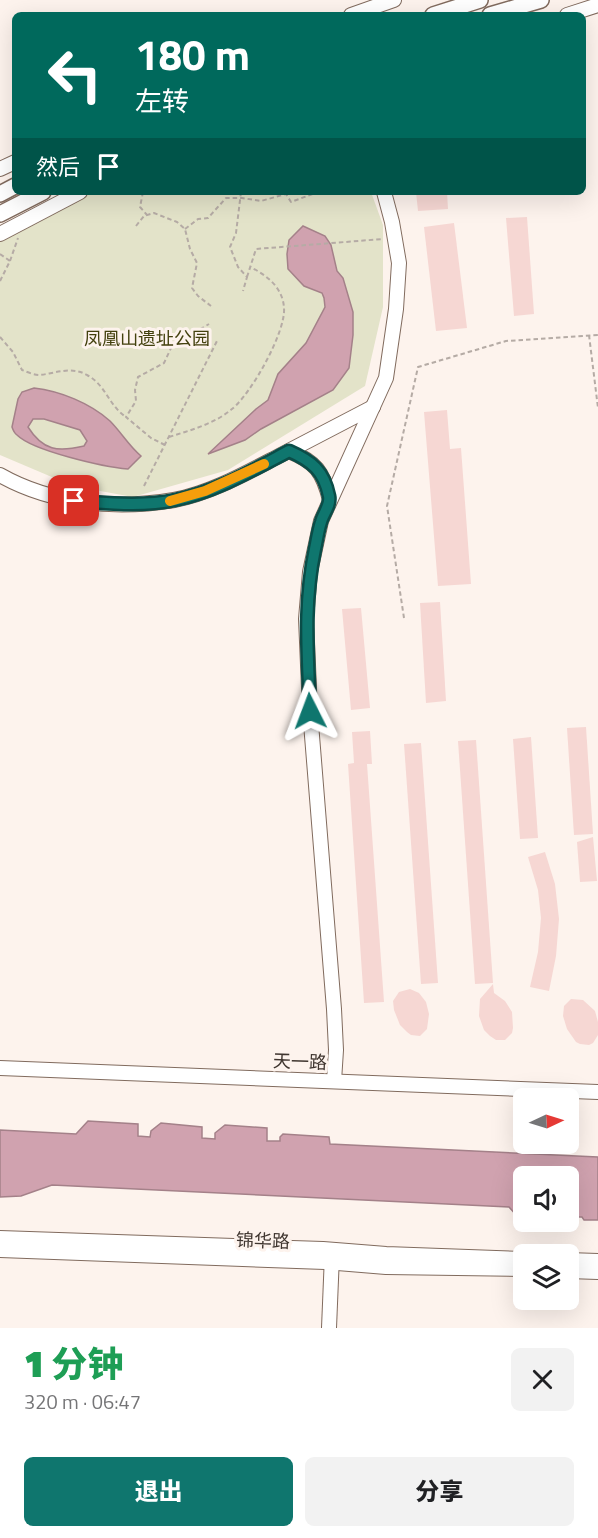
<!DOCTYPE html>
<html lang="zh">
<meta charset="utf-8">
<style>
body{margin:0;font-family:"Titillium Web","Noto Sans SC",sans-serif;background:#f2f2f2;color:#202124;height:100vh;display:flex;flex-direction:column;font-size:22px;white-space:nowrap}
*{box-sizing:border-box;margin:0}
p{font-size:20px;color:#757577}
.icon{flex:none;width:33px;height:33px;fill:none;stroke:currentColor;stroke-width:2;stroke-linecap:round;stroke-linejoin:round}
.map{position:relative;height:1328px;overflow:hidden}
.sheet{display:flex;flex-direction:column;background:#fff;flex:1}
.sheet>*{flex:none}
.guide{position:absolute;left:12px;top:12px;width:574px;height:183px;border-radius:9px;box-shadow:0 6px 24px #0002;background:#00695c;color:#fff;overflow:hidden}
.needle{width:39px;rotate:86deg}
.buttons{position:absolute;left:513px;top:1088px;display:grid;gap:12px}
.buttons a{display:grid;place-items:center;width:66px;height:66px;border-radius:9px;background:#fff;box-shadow:0 6px 24px #0002;font-size:30px}
.pin{position:absolute;display:grid;place-items:center;width:51px;height:51px;color:#fff;margin:-26px;border-radius:12px;box-shadow:0 3px 9px #0006}
.me{position:absolute;width:66px;margin:-33px;rotate:357deg;stroke-linejoin:round;filter:drop-shadow(0 0 4px #0008)}
.turn{display:flex;align-items:center;gap:21px;height:126px;padding:0 24px;font-size:27px}
.turn .icon{width:78px;height:78px;stroke-width:2.5}
.turn b{display:block;font-size:42px;line-height:51px}
.then{display:flex;align-items:center;height:57px;padding:0 24px;background:#0003;gap:12px;font-size:22px}
.round{display:grid;place-items:center;flex:none;width:63px;height:63px;border-radius:9px;background:#f2f2f2}
.head{display:flex;align-items:center;justify-content:space-between;height:102px;padding:0 24px}
h1{font-size:36px;font-weight:800;line-height:45px;color:#1e9e55}
.action{display:flex;gap:12px;margin-top:auto;padding:12px 24px}
.action a{flex:1;height:69px;border-radius:9px;background:#0f766e;color:#fff;font-size:24px;font-weight:800;line-height:69px;text-align:center}
.action a+a{background:#f2f2f2;color:#202124}
.map>svg:first-child{display:block}
.green{fill:#e3e3c9}
.water{fill:#d0a2af;stroke:#a48189;stroke-width:1.5;fill-rule:evenodd}
.building{fill:#f6d7d3}
.lines{fill:none;stroke-linecap:round;stroke-linejoin:round}
.secondary-casing{stroke:#816b5e;stroke-width:16}
.primary-casing{stroke:#816b5e;stroke-width:18}
.path{stroke:#b5aba5;stroke-width:2;stroke-dasharray:4.5 3;stroke-linecap:butt}
.secondary{stroke:#fff;stroke-width:14}
.primary{stroke:#fff;stroke-width:15}
.route-casing{stroke:#0a4d48;stroke-width:15}
.route{stroke:#0f766e;stroke-width:10}
.slow{stroke:#f59e0b;stroke-width:10}
.labels{text-anchor:middle;stroke-width:6;stroke-linejoin:round;paint-order:stroke}
.park-label{font-size:18px;fill:#43410e;stroke:#fdf3ed}
.street-label{font-size:18px;fill:#3f352f;stroke:#fdf3ed}
</style>
<div class="map">
<svg width="598" height="1328" viewBox="0 0 598 1328">
<rect width="100%" height="100%" fill="#fdf3ed"/>
<path class="green" d="M92,192H371L383,225V307L365,386L228,470L133,497L73,486L0,455V235Z"/>
<g class="water">
<path d="M303,226L325,236L331,245L337,271L343,278L353,312V335L349,368L333,390L261,429L245,440L208,454L256,409L268,400L278,374L306,343L325,307L324,298L322,293L304,286L288,269L287,254L289,240Z"/>
<path d="M34,388C60,391 90,403 110,421C121,432 129,446 141,456L128,469C104,467 33,451 17,435C14,433 13,430 12,427L18,399L22,392ZM33,419H44L80,430L87,441L84,446C58,452 43,451 28,427Z"/>
<path d="M88,1121L138,1124V1136L150,1137L151,1131L161,1123L202,1127V1138L215,1139V1133L225,1125L267,1128V1141H280V1137L283,1134L329,1137L330,1144L598,1157V1220H584L582,1217H569L568,1176H524L523,1215L517,1216L509,1207L52,1185L21,1196L0,1197V1130L76,1134Z"/>
</g>
<g class="building">
<path d="M416,192H447L448,209L418,211Z"/>
<path d="M527,217L534,314L514,316L506,218Z"/>
<path d="M454,223L467,328L436,331L424,227Z"/>
<path d="M447,410L450,449L461,448L471,584L438,586L424,412Z"/>
<path d="M440,602L446,701L426,703L420,603Z"/>
<path d="M361,608L370,708L351,710L342,609Z"/>
<path d="M586,727L593,834L574,835L567,728Z"/>
<path d="M370,731L372,764H367L384,1002L364,1003L348,764L354,763L352,732Z"/>
<path d="M531,737L538,838L520,839L513,739Z"/>
<path d="M476,740L493,983L475,984L458,741Z"/>
<path d="M421,743L438,983L421,984L404,744Z"/>
<path d="M593,837L597,881L580,882L577,842Z"/>
<path d="M545,852L555,884L559,919L556,956L549,991L530,987L538,952L541,918L538,890L528,857Z"/>
<path d="M493,984L494,993L505,1001L512,1012L513,1028L512,1033L505,1040H496L490,1036L484,1030L479,1016L480,999Z"/>
<path d="M410,989L419,993L426,1002L429,1014L427,1029L420,1036L411,1035L407,1032L400,1025L394,1010L393,1001L399,992Z"/>
<path d="M571,999L583,1000L595,1011L598,1022V1035L593,1043L589,1045L580,1044L576,1042L567,1029L563,1016L564,1006Z"/>
</g>
<g class="lines">
<defs>
<g id="secondary">
<path d="M351,15L394,0"/>
<path d="M567,15L598,5"/>
<path d="M0,169L15,162"/>
<path d="M0,234L80,192"/>
<path d="M289,451C316,462 323,472 330,500"/>
<path d="M0,475C51,504 116,510 174,500C211,493 246,473 279,456C310,440 342,423 373,407"/>
<path d="M0,1068L598,1092"/>
<path d="M334,1081L336,1050L334,1009L310,711L306,619L310,572L321,521L386,378L396,309L399,263L392,222L384,192"/>
<path d="M0,1238L323,1249L386,1254L524,1259"/>
<path d="M0,1250L325,1262L386,1267L524,1269"/>
<path d="M568,1260L598,1261"/>
<path d="M568,1271L598,1272"/>
<path d="M329,1328L332,1255"/>
</g>
<g id="primary">
<path d="M433,15L480,0"/>
<path d="M490,15L541,0"/>
<path d="M0,194L15,186"/>
<path d="M0,214L43,192"/>
</g>
</defs>
<use href="#secondary" class="secondary-casing"/>
<use href="#primary" class="primary-casing"/>
<g class="path">
<path d="M143,192L140,207L147,215"/>
<path d="M241,192L236,233L230,247L238,267L247,277L243,291"/>
<path d="M136,226L144,216L154,213L177,222L185,229L190,249L197,263L192,288L198,296L211,306"/>
<path d="M185,229L198,219L208,218L226,198H242L261,201L286,194L291,202L318,192"/>
<path d="M0,254L10,261L0,281"/>
<path d="M10,261L18,238"/>
<path d="M247,277L256,249L383,239"/>
<path d="M589,335L598,408"/>
<path d="M0,337L13,352L22,370C27,372 34,375 40,375C56,373 72,366 87,375C106,385 109,406 126,417"/>
<path d="M169,437C191,430 214,424 232,409C251,394 286,332 284,308C283,288 267,275 250,267"/>
<path d="M165,445L151,438L126,417L136,401L135,390L138,377L164,363L172,346L209,324"/>
<path d="M144,486L218,339"/>
<path d="M404,618L387,506L418,367L506,341L598,335"/>
</g>
<use href="#secondary" class="secondary"/>
<use href="#primary" class="primary"/>
</g>
<g class="lines">
<defs>
<path id="route" d="M74,501C107,503 142,507 175,500C215,492 253,470 289,451C312,461 324,471 329,496C331,505 323,514 321,522C318,531 317,540 315,549C303,606 308,654 310,711"/>
</defs>
<use href="#route" class="route-casing"/>
<use href="#route" class="route"/>
<path class="slow" d="M170,501L205,491L264,464"/>
</g>
<g class="labels">
<g class="park-label">
<text x="147" y="345">凤凰山遗址公园</text>
</g>
<g class="street-label">
<text transform="translate(300 1062) rotate(2)" y="6">天一路</text>
<text transform="translate(263 1241) rotate(2)" y="6">锦华路</text>
</g>
</g>
</svg>
<div class="buttons">
<a><svg class="needle" viewBox="-14 -14 28 28"><path d="M0-13l5 13h-10z" fill="#e53935"/><path d="M0 13l5-13h-10z" fill="#757577"/></svg></a>
<a><svg class="icon" aria-label="sound" viewBox="0 0 24 24"><path d="M4 9h4l5-4v14l-5-4H4zM17 9q2 3 0 6"/></svg></a>
<a><svg class="icon" aria-label="layers" viewBox="0 0 24 24"><path d="M12 4l9 5-9 5-9-5zM3 14l9 5 9-5"/></svg></a>
</div>
<div class="pin" style="left:74px;top:501px;background:#d93025"><svg class="icon" aria-label="arrive" viewBox="0 0 24 24"><path d="M6 21V4h12l-3 4 3 4H6"/></svg></div>
<svg class="me" style="left:310px;top:711px" viewBox="-20 -20 40 40"><path d="M0-17L14 15 0 8-14 15z" fill="#0f766e" stroke="#fff" stroke-width="4"/></svg>
<div class="guide">
<div class="turn"><svg class="icon" aria-label="left" viewBox="0 0 24 24"><path d="M17 20v-9H6M10 6l-5 5 5 5"/></svg><div><b>180 m</b>左转</div></div>
<div class="then">然后<svg class="icon" aria-label="arrive" viewBox="0 0 24 24"><path d="M6 21V4h12l-3 4 3 4H6"/></svg></div>
</div>
</div>
<section class="sheet">
<div class="head"><div><h1>1 分钟</h1><p>320 m · 06:47</p></div><a class="round"><svg class="icon" aria-label="close" viewBox="0 0 24 24"><path d="M6 6l12 12M18 6L6 18"/></svg></a></div>
<div class="action"><a>退出</a><a>分享</a></div>
</section>
